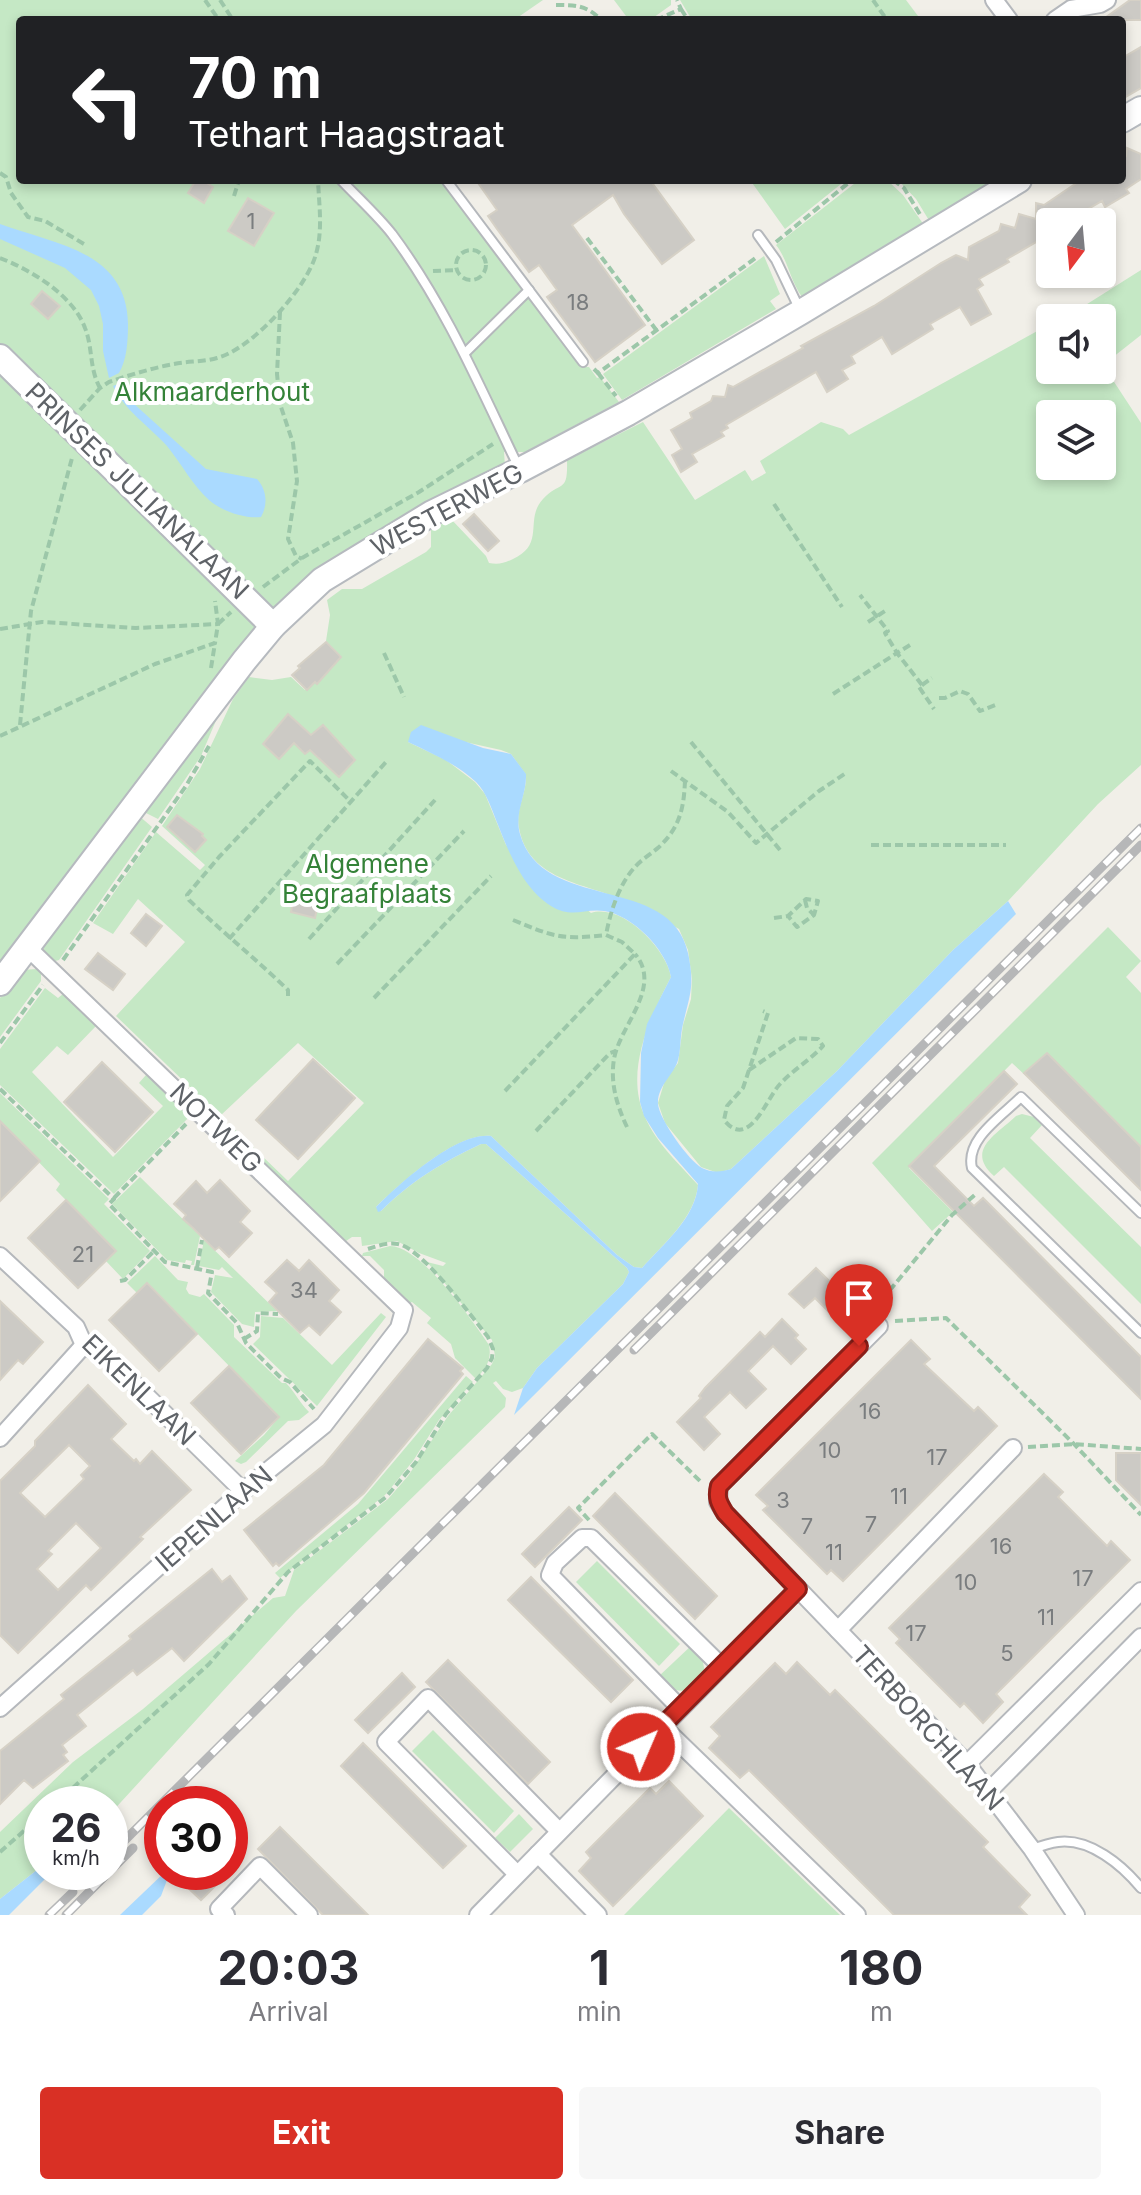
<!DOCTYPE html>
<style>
body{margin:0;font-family:Inter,sans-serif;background:#f7f7f7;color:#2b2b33;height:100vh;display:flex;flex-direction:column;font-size:30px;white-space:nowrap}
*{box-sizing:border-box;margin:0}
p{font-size:26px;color:#7c7c81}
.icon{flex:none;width:44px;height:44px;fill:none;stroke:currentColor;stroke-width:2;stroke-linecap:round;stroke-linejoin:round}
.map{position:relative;height:1915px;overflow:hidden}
.details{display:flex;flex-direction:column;background:#fff;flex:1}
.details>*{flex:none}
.guide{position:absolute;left:16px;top:16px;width:1110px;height:168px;border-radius:8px;box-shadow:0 4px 12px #0003;background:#202124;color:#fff;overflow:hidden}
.needle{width:52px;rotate:196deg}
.tools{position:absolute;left:1036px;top:208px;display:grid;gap:16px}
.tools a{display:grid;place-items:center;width:80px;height:80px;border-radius:8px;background:#fff;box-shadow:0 4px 12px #0003;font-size:40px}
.speed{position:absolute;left:24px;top:1786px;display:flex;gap:16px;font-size:40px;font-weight:700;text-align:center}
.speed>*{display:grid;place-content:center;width:104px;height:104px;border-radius:50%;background:#fff;box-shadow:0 4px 12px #0003;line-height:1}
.speed small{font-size:20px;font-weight:400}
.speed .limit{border:12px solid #d22;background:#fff;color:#111}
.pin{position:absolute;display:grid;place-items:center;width:68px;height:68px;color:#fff;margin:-82px -34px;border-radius:50% 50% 50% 0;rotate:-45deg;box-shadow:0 0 8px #0007}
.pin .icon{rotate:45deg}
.me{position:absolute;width:88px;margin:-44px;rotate:45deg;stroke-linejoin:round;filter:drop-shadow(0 0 6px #0008)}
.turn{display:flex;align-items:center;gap:28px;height:168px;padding:0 40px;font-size:36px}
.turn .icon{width:104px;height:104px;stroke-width:2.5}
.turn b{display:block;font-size:56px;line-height:68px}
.eta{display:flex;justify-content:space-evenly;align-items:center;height:136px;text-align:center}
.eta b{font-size:48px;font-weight:700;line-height:56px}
.primary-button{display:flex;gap:16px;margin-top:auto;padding:16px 40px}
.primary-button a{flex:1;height:92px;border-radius:8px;background:#d93025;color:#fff;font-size:32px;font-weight:700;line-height:92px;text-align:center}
.primary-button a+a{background:#f7f7f7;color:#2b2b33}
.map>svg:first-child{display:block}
.green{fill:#c5e8c5;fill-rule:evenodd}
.water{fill:#aadaff}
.building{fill:#cccac5;stroke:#d6d1c6;stroke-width:2;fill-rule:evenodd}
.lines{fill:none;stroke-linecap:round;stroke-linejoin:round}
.lane-casing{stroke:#b5b8bc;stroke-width:12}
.street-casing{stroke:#b5b8bc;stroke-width:20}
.secondary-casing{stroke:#b6babf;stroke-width:28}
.path{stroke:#9cc7a9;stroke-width:4;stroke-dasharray:8 4;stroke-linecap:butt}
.lane{stroke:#fff;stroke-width:8}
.street{stroke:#fff;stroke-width:16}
.secondary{stroke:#fff;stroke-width:24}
.rail-casing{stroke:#b6b7b8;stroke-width:9}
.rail{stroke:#fff;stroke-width:6;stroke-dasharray:18;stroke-linecap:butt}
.route-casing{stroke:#8d1f18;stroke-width:20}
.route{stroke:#d93025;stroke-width:14}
.labels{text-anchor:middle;stroke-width:8;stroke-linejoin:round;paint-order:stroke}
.number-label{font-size:22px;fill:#7a7d7f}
.park-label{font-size:26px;fill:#348238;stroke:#fff}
.street-label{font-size:26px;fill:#5f6368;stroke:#fff}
</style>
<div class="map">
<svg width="1141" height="1915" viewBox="0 0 1141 1915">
<rect width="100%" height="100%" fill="#f1efe8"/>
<g class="green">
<path d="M0,0H543L514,20H20V180H443L586,367H589L597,378L600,377L619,402L525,452H504L505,466L351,551L0,968Z"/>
<path d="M614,0H671V5L650,20H629Z"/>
<path d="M680,0H906L921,20H692Z"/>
<path d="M750,180H846L785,229Z"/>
<path d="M859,180H887L903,195L924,225L802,297C790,280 788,260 776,245Z"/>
<path d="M898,180H1000L930,222L916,199Z"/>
<path d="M764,256L780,294L770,301L776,309L622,400L603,374Z"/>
<path d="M1141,270V335L1103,365L1141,423V765L1098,804L1008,901L953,950L837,1071L731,1169L718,1173L701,1167L665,1123L658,1103L665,1080L678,1063L683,1025L691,999L692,979L688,950L679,929C658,918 636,904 613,896C576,882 528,877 519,828C515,809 527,793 526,775L511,754L501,750L465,742H408L446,760L475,782L485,794L506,845L591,913C622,903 666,948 671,977C650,1018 624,1071 645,1117C656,1143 680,1165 698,1185C695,1218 663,1244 642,1268L634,1267L617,1255L491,1136C456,1132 400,1184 376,1207L381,1211C411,1181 443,1162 481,1144H486L627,1268L629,1272L623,1284L537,1368L523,1388L512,1392L503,1389L496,1381L493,1383L506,1398L505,1407L296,1611L110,1814V1804H42V1866L0,1899V1832L73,1762L143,1709L273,1598L285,1596L294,1570L388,1499L408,1476L448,1416L492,1364L495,1356L492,1340L427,1262L443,1266L446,1263L419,1253L397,1241L362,1246L361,1237H352L343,1243L224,1128L229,1124L288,1181L364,1103L298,1043L220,1116L116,1016L185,942L138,899L113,934L93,923L156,832L200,870L205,865L162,826L200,769L233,699L249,677L272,680L291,677L305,690L341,656L326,641L330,615L327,600L342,589H362L426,552L431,547V530L451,519L486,556L489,563C499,565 504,563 513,559C546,544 524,519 543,499C561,480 568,494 567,460L643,422L695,500L745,470L752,481L766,473L760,461L821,422L843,429L849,435L1050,324V370H1102V318H1065ZM1050,414H1102V466H1050Z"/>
<path d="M223,704L201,756L158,819L142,811Z"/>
<path d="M138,815L152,827L59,960L51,962L42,946Z"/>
<path d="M1108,927L1141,961L1126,977L1141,993V1149L1047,1056L1026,1076L1012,1063L909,1168L953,1212L932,1231L872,1163Z"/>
<path d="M37,969L41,974V981L0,1037V998L21,970Z"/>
<path d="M45,988L58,998L63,994L96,1026L68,1055L57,1046L32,1072L113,1157L163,1106L139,1083L146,1075L190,1116L114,1194L0,1085V1049Z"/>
<path d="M0,1093L109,1199L104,1204L150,1251L123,1279L106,1261L116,1251L56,1190L60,1184L0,1122Z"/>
<path d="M1022,1114L1034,1117L1042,1125L1030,1138L1141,1247V1304L1004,1167L994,1176C965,1150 996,1135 1016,1116Z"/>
<path d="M140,1177L200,1236L194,1265H191L192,1261L186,1260L185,1263L167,1260L112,1204Z"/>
<path d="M204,1240L277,1311L255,1312L254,1327L242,1324L211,1292L215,1275L233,1278L222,1267L219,1270L199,1266Z"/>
<path d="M390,1246C421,1246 472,1320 489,1345C492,1360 486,1368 476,1379L455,1358L451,1344L427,1323L431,1318L412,1302L410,1303L384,1278V1270L370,1256H362L363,1253Z"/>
<path d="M155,1256L178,1280L188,1282L186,1289L189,1294L200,1297L204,1294L234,1325V1337L282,1383H286C295,1392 299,1402 309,1412L299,1420L288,1421L246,1462L241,1464L235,1461L264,1435L279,1417L148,1283L137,1293L127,1283Z"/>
<path d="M381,1313L386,1317L317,1406L253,1344L260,1337L261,1316L283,1318L332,1365Z"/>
<path d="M466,1376L473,1382L439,1420L413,1461L385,1495L280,1578L275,1573L358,1504Z"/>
<path d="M597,1561L680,1644L659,1666L576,1582Z"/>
<path d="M692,1645L702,1657L705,1673L690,1690C675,1693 668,1688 658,1677Z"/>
<path d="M433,1730L514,1811L494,1833L412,1751Z"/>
<path d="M729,1808L840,1915H624Z"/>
<path d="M519,1814L533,1829L510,1852L495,1838Z"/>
</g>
<g class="water">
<path d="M0,224C53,244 127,250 128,324C128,340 127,360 119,373L109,378L103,351V324L99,306L91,290L65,268L0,239Z"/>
<path d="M121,383L133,403L206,469L257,479C267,490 268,505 261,517C245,519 221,511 209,500C193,486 181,463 167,446C149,426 125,411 113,386Z"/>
<path d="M421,725L483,748L511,754L526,774C527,795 514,812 520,834C542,913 671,873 688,953C695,986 690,994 683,1024C680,1036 681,1049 678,1060C674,1075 657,1086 658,1104C659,1119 689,1161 702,1168C712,1173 721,1172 731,1169L837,1071L953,950L1008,901L1016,914L514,1415L523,1388L537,1368L623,1284L629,1272L627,1268L486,1144H481C443,1162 411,1181 381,1211L378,1212L376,1207C399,1184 457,1131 491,1136L617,1255L634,1267L642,1268C663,1244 696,1218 698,1184L658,1138L644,1116L640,1102L641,1053L647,1024L671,977C666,949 632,915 604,911C585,908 572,919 551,906C522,888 508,850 496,820C491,807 486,792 476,782C457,764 431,753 408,742L411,732Z"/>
<path d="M42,1866V1872H52L9,1915H0V1899Z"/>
<path d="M165,1872H170L161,1896L142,1915H120Z"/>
</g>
<g class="building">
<path d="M1130,0H1141V20H1102Z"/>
<path d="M1141,47V88L1122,99V58Z"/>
<path d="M1127,148L1141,154V179L1126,189L1129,193L1105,207L1102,201L1066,222H1046L1050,223V234L1007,259L1009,262L979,279L983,285L977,289L991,314L971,325L960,307L930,324L933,329L892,354L882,337L851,356L855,363L842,370L848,379L827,392L816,372L726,425L728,428L721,432L724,436L692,454L697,462L681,472L672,455L682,449L671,430L692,418L690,413L711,401L713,396L725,397L728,385L733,387L803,348L801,346L874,306L941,263L956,255L968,260L969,247L999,231L1001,224L1015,228L1019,214L1036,219V203L1044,205L1081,180L1122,181V158L1126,156Z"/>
<path d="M196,180H202L213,187L204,203L188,193Z"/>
<path d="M476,180H650L694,240L662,264L624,214L613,195L572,225L645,325L595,362L547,297L557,290L539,265L529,272L497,229L488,216L497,210Z"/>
<path d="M248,198L274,213L254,246L228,231Z"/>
<path d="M42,291L60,306L48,319L31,304Z"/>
<path d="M474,514L499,541L488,551L463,524Z"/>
<path d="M326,642L341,657L317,684L315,682L307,690L292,675L300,668L298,666Z"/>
<path d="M288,714L311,735L323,725L355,760L339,777L310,750L305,754L294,743L279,759L263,744Z"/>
<path d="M177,815L203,834L202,836L206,840L195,852L167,827Z"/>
<path d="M296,885L321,890L315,918L291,912Z"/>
<path d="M146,914L162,926L146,946L131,933Z"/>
<path d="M98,953L125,974L113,990L85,969Z"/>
<path d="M1047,1053L1141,1147V1190L1024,1073Z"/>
<path d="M313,1059L355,1098L298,1159L256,1120Z"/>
<path d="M102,1062L153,1112L115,1152L64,1102Z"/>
<path d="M1004,1071L1017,1084L934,1166L974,1206L983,1198L1141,1357V1399L909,1166Z"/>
<path d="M0,1121L40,1161L0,1201Z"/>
<path d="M220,1180L250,1211L240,1222L252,1233L229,1257L219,1247L215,1250L193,1228L183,1219L186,1215L174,1204L196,1181L207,1193Z"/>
<path d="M66,1200L116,1251L78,1288L28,1238Z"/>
<path d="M287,1260L299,1271L309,1260L339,1290L329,1301L341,1312L320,1335L309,1325L300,1333L269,1302L277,1293L265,1282Z"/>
<path d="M816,1268L852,1303L836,1319L815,1298L804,1308L789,1294Z"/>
<path d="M147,1283L197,1334L159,1371L109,1320Z"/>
<path d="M0,1301L43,1342L23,1364L18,1360L0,1380Z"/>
<path d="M782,1319L798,1335L795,1338L806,1349L791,1364L773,1346L748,1371L766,1389L746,1408L730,1392L704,1417L720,1434L704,1450L677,1422L701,1398L699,1396L705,1388L760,1332L765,1337Z"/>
<path d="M428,1339L463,1368L460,1371L463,1374L364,1493L279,1566L276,1563L273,1566L244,1530L324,1465Z"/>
<path d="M911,1340L930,1359L924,1364L974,1411L978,1407L997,1426L843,1581L831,1570L827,1574L763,1510L768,1506L756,1495Z"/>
<path d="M229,1366L279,1417L241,1454L191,1403Z"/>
<path d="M88,1385L126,1424L111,1439L134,1461L136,1459L140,1464L152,1451L191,1490L140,1537L143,1539L91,1590L86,1585L18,1653L0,1635V1481L35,1446V1441ZM69,1445L90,1466L81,1475L84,1479L45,1517L20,1493ZM76,1523L101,1548L58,1590L37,1569L52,1554L48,1551Z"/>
<path d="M1116,1453H1141V1505L1116,1480Z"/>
<path d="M1044,1474L1063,1492L1058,1497L1107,1546L1111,1541L1130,1560L996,1694L1003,1702L983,1723L964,1703L960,1707L896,1643L900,1639L889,1628Z"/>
<path d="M615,1493L717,1596L695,1619L593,1516Z"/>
<path d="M569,1507L582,1520L535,1567L522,1554Z"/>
<path d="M212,1569L222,1582L230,1576L247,1599L184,1661L172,1648L137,1675L133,1670L77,1715L86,1726L62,1745L67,1752L63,1755L68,1761L33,1788L24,1780L0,1804V1751L64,1699L61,1695L131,1639L129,1636Z"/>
<path d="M531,1577L633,1680L611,1702L508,1600Z"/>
<path d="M448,1660L550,1762L528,1784L426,1682Z"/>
<path d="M797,1662L830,1695L835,1690L988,1842L983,1847L1030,1895L1019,1907L1027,1915H894L749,1770L740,1778L709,1748L720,1736L711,1727L775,1663L786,1674Z"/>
<path d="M402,1673L415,1687L368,1733L355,1720Z"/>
<path d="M363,1743L466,1846L443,1868L341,1766Z"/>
<path d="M669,1781L703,1816L613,1906L579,1871L591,1858L586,1852L650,1788L656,1794Z"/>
<path d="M280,1827L368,1915H323L258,1849Z"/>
<path d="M202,1872H229L201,1900L187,1887Z"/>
</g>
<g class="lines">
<defs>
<g id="lane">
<path d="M341,180C358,198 377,215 392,234C445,305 480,387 518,466"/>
<path d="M446,180L583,362"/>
<path d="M758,235L776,260L799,308"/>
<path d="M465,353L529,290"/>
<path d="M1141,1213L1021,1097C1002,1116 965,1139 972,1168L1141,1333"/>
<path d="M1033,1849C1041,1846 1050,1843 1058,1842C1090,1838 1122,1865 1141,1888"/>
</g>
<g id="street">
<path d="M994,0L1009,20"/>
<path d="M1055,20L1071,9L1100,4L1107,0"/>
<path d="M0,1256L76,1327L84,1345L108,1358L243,1491"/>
<path d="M879,1326L719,1486L718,1502L725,1513L967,1764L1032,1849L1076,1915"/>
<path d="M0,1438L84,1345"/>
<path d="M838,1630L1013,1448"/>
<path d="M0,1708L243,1491L324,1425L399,1328L404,1310L27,947"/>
<path d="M680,1708L550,1575L555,1563L582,1538H591L721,1666"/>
<path d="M662,1726L857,1915"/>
<path d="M967,1764L1141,1591"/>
<path d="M989,1791L1141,1637"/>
<path d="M538,1854L598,1915"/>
<path d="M517,1874L386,1742L428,1698L559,1831"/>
<path d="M226,1915L219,1909L260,1866L309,1915"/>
<path d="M478,1915L798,1589"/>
</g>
<g id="secondary">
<path d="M1122,120L1141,109"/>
<path d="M0,357L273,626"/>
<path d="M0,983L244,661L273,626L322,580L432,513L520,470L628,413L801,312L1019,180"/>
</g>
</defs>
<use href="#lane" class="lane-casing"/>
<use href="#street" class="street-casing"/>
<use href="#secondary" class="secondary-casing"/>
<g class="path">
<path d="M205,0L219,20"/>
<path d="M220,0L233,20"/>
<path d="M873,0L887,20"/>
<path d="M556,5C575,5 587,5 601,20"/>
<path d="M681,9L688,20"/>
<path d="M656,20L681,9L677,0"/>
<path d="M0,173L6,177L11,193L28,217L45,221L84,244"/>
<path d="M893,180L904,188L921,216"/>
<path d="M234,196L239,180"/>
<path d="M587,238L657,331"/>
<path d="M776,242L852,180"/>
<circle cx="471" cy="265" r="15"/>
<path d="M0,258C31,270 73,295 85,328C93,348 89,368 100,388"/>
<path d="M433,271L456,270"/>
<path d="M280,312L277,374L280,404L293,443L297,481L288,539L296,556L302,559"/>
<path d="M594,369L598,373L757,257"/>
<path d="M598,373L616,396"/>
<path d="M80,410L100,388L109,382C130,375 152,368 174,364C188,361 203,362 217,358C252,349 307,288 316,254C323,230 319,205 318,180"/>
<path d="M774,504L842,607"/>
<path d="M263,587L302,558L419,492L493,444"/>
<path d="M868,622L888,609"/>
<path d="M218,624L231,612"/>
<path d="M0,629L42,622L136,628L218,624"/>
<path d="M910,645L897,653L922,685L919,687L934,709"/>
<path d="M384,653L404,697"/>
<path d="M211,668L215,643"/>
<path d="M922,685L932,678"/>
<path d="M833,694L897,653L885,633L888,631L860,595"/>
<path d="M939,698H945L960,691L968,694L980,711L998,704"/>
<path d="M20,725L31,611L72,458"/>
<path d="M0,736L155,664L215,643L218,624L215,601"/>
<path d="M691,742L780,850"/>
<path d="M671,771L728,812L756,843L819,791L846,773"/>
<path d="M871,845H1006"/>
<path d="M805,900L807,908L814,915"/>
<path d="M774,918L788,916L806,899L818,901L814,915L797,927L788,916"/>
<path d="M513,920C554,937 562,940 606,935"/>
<path d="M229,939L386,762"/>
<path d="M309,939L435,800"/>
<path d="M63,960L186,786L209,746"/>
<path d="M337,964L464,831"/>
<path d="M288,996V990C256,959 221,931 189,900L187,895L219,857L310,761L351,802"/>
<path d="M374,998L491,876"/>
<path d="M0,1043L43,985"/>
<path d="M749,1070L796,1038L818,1039L823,1046C810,1060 793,1070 780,1084C766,1099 749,1151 724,1120L727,1106L743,1088L768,1013L763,1011"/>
<path d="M0,1089L114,1199L109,1204L165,1262L212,1272L208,1293L237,1323L246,1343L281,1378L290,1382L314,1409"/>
<path d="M505,1091L635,954L622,942L606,935C610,913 619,884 635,867C642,859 651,854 659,847C680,827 684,808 685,780"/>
<path d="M627,1127C617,1106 610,1083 614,1059C620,1025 663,987 635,954"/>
<path d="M536,1131L610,1053L616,1051"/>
<path d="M114,1198L186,1124"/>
<path d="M197,1268L202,1240"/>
<path d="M120,1281L125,1280L154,1251"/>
<path d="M887,1312L883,1300L890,1290L952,1215L977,1193"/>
<path d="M895,1321L946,1318L1074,1444L1141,1515"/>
<path d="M244,1339L257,1331L258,1313L278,1314"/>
<path d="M1028,1447L1074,1444L1141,1449"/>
<path d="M589,1520L578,1508L652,1434L702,1483"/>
<path d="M55,1804L209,1664L288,1572L386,1497L416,1462L446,1414L487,1368L492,1358L493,1349L488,1337C471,1316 422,1248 398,1244C388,1242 377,1246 368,1249"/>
<path d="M0,1852L42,1815"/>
</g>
<use href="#lane" class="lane"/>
<use href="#street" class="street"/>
<use href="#secondary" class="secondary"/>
<defs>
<g id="rail">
<path d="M634,1350L1141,845"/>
<path d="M110,1855L1141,828"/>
<path d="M110,1871L133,1848"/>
<path d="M49,1915L73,1892"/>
<path d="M66,1915L109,1872"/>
</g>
</defs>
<use href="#rail" class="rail-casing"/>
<use href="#rail" class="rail"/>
</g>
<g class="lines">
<defs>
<path id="route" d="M641,1747L798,1589L725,1513C719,1503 716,1498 719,1486L859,1346"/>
</defs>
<use href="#route" class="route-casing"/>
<use href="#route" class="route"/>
</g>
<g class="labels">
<g class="number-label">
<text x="251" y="229">1</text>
<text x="578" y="310">18</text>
<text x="83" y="1262">21</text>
<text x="304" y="1298">34</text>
<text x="870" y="1419">16</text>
<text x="830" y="1458">10</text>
<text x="937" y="1465">17</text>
<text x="899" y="1504">11</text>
<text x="783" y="1508">3</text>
<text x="871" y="1532">7</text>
<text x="807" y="1534">7</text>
<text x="1001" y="1554">16</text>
<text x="834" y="1560">11</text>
<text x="1083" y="1586">17</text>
<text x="966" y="1590">10</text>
<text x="1046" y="1625">11</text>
<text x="916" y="1641">17</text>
<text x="1007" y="1661">5</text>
</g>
<g class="park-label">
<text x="212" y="401">Alkmaarderhout</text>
<text x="367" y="873">Algemene<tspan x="367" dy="30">Begraafplaats</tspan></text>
</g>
<g class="street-label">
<text transform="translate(137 491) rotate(44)" y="9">PRINSES JULIANALAAN</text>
<text transform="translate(447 510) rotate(-28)" y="9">WESTERWEG</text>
<text transform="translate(216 1128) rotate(44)" y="9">NOTWEG</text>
<text transform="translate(139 1390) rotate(44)" y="9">EIKENLAAN</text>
<text transform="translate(214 1519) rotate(-41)" y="9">IEPENLAAN</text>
<text transform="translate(928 1728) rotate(48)" y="9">TERBORCHLAAN</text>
</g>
</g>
</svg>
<div class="tools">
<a><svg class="needle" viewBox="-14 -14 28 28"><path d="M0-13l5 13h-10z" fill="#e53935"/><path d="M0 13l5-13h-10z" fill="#7c7c81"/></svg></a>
<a><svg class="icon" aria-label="sound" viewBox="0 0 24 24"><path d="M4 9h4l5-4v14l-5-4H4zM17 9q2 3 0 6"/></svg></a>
<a><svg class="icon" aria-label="layers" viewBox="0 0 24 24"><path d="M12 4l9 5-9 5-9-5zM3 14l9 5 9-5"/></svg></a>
</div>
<div class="speed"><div>26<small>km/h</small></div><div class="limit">30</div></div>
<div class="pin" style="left:859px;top:1346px;background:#d93025"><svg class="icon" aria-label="arrive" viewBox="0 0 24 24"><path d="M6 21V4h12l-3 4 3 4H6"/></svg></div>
<svg class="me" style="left:641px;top:1747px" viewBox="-20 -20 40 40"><circle r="17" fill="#d93025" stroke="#fff" stroke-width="3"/><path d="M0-11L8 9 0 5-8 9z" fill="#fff"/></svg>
<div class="guide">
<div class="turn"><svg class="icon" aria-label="left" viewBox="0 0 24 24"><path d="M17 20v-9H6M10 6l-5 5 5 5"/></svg><div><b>70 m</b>Tethart Haagstraat</div></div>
</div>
</div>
<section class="details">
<div class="eta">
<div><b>20:03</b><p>Arrival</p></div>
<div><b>1</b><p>min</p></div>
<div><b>180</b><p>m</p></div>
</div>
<div class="primary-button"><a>Exit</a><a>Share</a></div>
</section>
